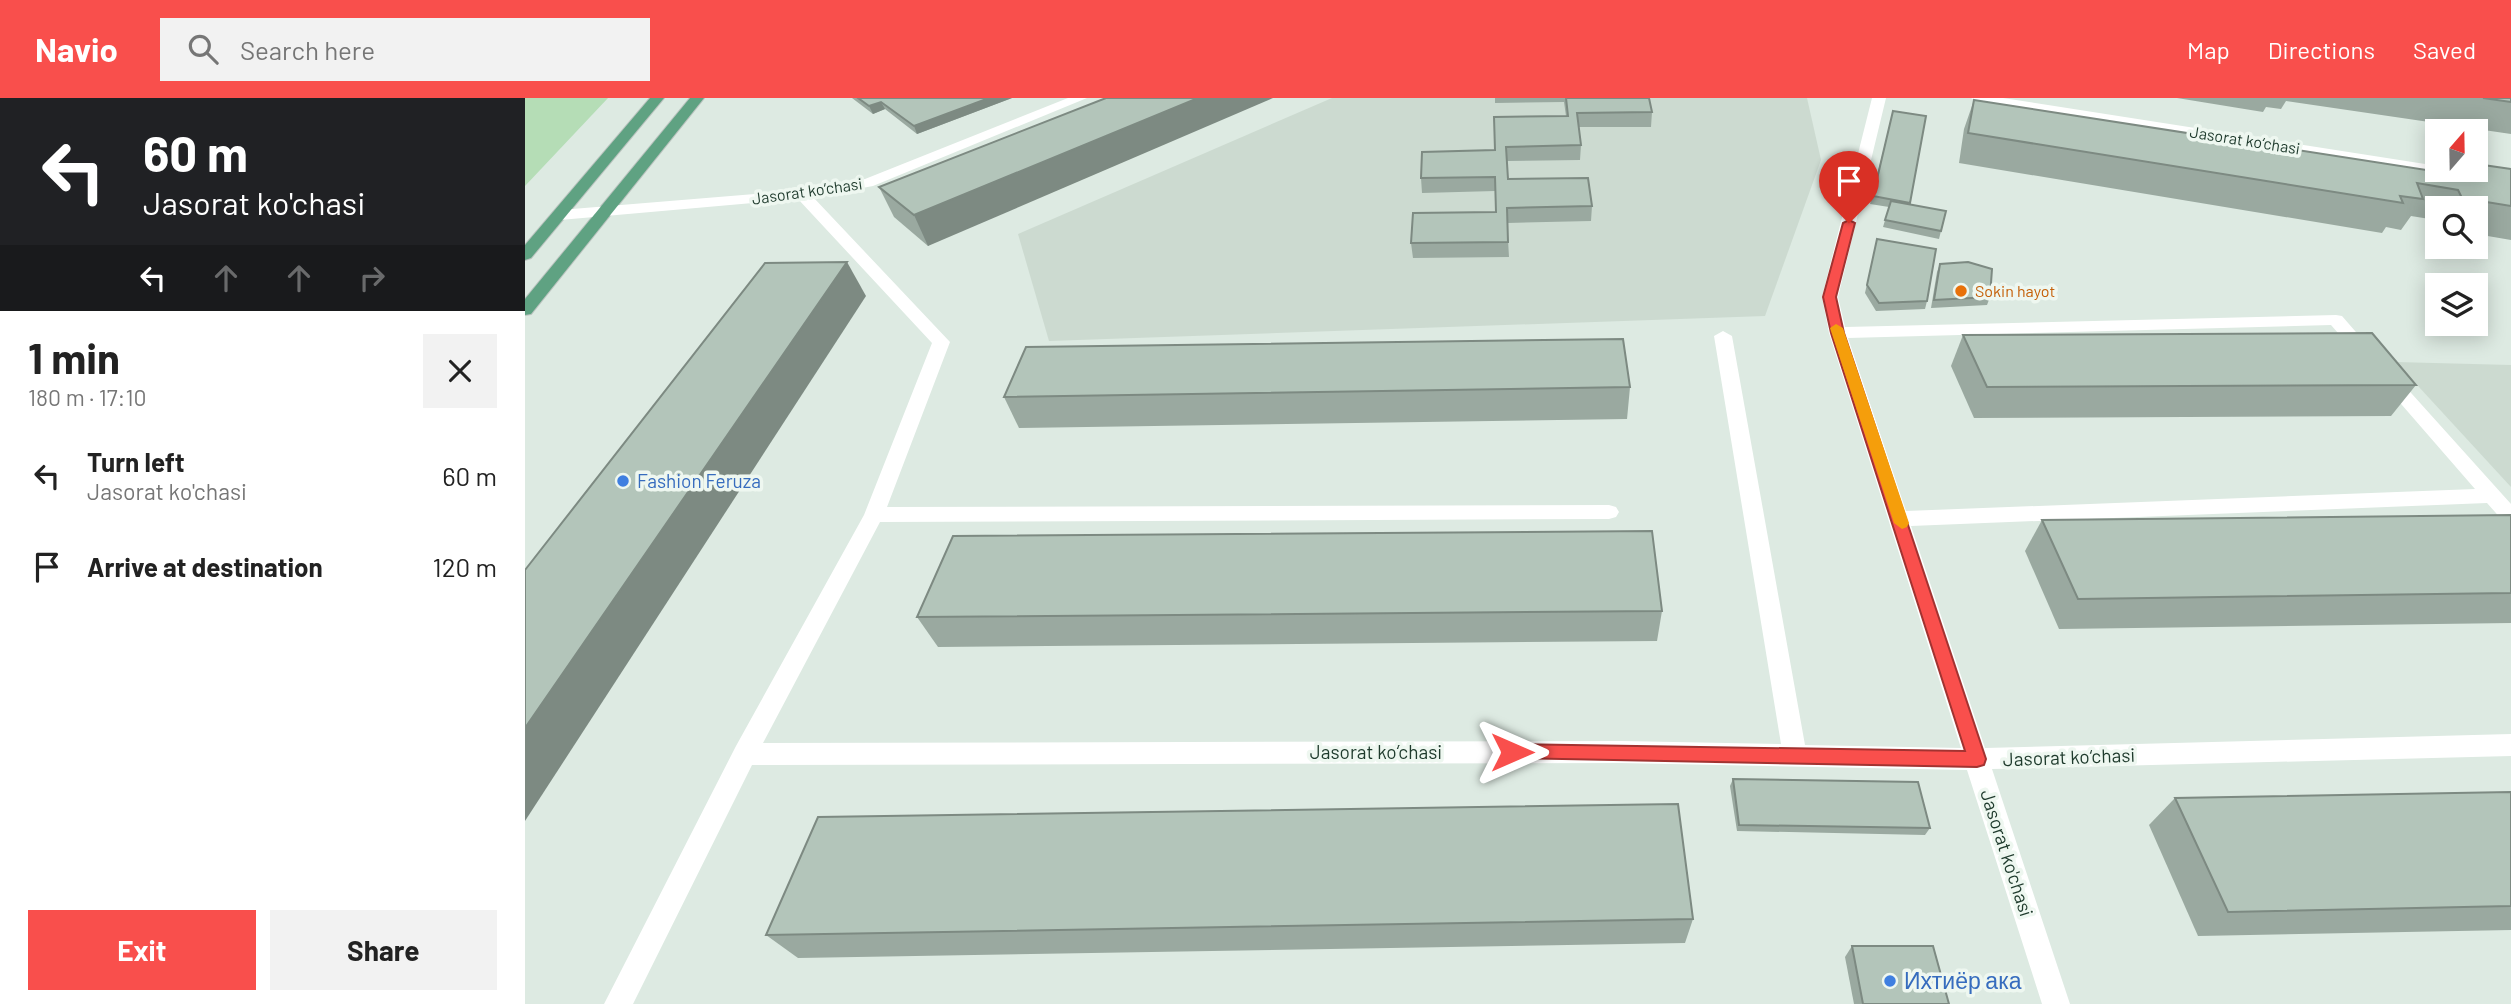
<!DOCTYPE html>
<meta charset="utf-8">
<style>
body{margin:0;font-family:Barlow,sans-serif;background:#f2f2f2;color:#222;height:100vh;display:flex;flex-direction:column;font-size:26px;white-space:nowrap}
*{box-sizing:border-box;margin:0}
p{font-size:23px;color:#767676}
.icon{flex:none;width:38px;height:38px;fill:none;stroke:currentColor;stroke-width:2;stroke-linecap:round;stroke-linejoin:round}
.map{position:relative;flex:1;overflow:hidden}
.sheet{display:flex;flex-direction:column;background:#fff;width:525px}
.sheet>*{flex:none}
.hud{background:#202124;color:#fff;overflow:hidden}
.needle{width:46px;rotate:20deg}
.buttons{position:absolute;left:1900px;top:21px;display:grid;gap:14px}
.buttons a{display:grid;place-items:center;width:63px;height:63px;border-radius:0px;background:#fff;box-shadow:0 4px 18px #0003;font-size:35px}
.pin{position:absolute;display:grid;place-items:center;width:60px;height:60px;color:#fff;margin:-72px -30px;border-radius:50% 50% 50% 0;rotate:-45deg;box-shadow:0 0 7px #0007}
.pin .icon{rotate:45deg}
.me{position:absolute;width:77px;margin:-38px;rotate:90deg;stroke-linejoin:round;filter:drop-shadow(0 0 5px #0008)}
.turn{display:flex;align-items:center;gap:24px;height:147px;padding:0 28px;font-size:32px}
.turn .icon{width:91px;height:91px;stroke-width:2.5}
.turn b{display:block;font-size:49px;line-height:60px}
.lanes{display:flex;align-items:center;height:66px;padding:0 28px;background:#0003;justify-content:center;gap:35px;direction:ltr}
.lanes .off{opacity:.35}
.round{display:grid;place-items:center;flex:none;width:74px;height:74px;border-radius:0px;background:#f2f2f2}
.overview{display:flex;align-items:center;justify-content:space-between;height:119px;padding:0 28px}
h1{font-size:42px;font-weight:700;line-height:52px}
.button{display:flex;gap:14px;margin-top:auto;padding:14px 28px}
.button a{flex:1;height:80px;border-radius:0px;background:#f94f4c;color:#fff;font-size:28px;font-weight:700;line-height:80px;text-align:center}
.button a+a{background:#f2f2f2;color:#222}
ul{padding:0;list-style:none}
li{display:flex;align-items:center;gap:21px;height:91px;padding:0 28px}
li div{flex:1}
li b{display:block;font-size:26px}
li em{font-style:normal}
header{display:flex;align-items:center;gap:42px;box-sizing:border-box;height:98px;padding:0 35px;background:#f94f4c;color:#fff}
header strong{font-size:33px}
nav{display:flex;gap:38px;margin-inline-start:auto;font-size:24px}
.search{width:490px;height:63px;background:#f2f2f2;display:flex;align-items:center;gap:18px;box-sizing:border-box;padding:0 24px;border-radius:0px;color:#767676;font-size:26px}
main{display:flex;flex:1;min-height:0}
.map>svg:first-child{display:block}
.built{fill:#ccdad0}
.green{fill:#b5ddb6}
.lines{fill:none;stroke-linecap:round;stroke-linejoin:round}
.major-casing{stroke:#bcc4c0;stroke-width:2}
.minor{fill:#fff;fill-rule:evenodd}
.major{fill:#5fa282;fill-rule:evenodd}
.wall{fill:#9aa9a0}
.shaded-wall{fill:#7d8a82}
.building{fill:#b3c5ba;stroke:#7d8a82;stroke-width:2}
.route{fill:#f94f4c;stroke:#a23331;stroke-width:2}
.slow{fill:#f59e0b}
.food-dot{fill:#e8710a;stroke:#eef7f0;stroke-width:2.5}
.shop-dot{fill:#3f7fe0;stroke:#eef7f0;stroke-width:2.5}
.labels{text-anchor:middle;stroke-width:7;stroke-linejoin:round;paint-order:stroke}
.far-street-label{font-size:16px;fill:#1e3a2c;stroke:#eef7f0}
.far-food-label{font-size:16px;fill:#c56008;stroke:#eef7f0;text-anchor:start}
.shop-label{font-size:19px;fill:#366cbe;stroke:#eef7f0;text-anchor:start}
.street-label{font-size:19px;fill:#1e3a2c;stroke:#eef7f0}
.near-shop-label{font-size:23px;fill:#366cbe;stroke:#eef7f0;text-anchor:start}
</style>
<header>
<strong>Navio</strong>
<div class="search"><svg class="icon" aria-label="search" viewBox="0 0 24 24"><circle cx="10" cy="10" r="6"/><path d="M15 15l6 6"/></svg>Search here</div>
<nav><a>Map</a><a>Directions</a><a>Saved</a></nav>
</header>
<main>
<section class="sheet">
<div class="hud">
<div class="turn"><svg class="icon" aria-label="left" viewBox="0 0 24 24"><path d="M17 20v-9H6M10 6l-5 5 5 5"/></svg><div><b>60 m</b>Jasorat ko'chasi</div></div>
<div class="lanes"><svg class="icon" aria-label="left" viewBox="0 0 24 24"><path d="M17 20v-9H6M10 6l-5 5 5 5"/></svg><svg class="icon off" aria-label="ahead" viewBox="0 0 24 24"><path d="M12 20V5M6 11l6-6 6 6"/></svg><svg class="icon off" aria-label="ahead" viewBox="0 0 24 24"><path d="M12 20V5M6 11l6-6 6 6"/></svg><svg class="icon off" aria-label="right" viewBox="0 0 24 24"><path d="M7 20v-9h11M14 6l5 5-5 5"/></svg></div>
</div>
<div class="overview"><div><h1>1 min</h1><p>180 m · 17:10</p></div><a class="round"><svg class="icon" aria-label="close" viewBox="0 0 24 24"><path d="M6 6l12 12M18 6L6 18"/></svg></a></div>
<ul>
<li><svg class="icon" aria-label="left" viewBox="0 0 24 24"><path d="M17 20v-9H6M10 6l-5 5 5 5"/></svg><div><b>Turn left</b><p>Jasorat ko'chasi</p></div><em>60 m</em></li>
<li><svg class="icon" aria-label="arrive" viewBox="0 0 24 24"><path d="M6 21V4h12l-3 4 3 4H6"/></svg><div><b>Arrive at destination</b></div><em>120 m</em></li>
</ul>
<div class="button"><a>Exit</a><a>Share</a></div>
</section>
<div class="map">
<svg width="1986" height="906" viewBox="0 0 1986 906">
<rect width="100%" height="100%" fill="#ddeae2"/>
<g class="built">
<path d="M807,0H1282L1296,62L1240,218L524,243L493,136Z"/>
<path d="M1871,264L1986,267V389Z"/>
</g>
<path class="green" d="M0,0H83L0,88Z"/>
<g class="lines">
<defs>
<g id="major">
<path d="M125,0H139L6,160L0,162V147Z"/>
<path d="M165,0H179L6,216L0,217V201Z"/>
</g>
</defs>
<use href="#major" class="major-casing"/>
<g class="minor">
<path d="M543,0H562L348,88L288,99L425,244L362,409L1084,407L1091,409L1094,414L1091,419L1084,421L355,424L238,645L1096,643L1256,646L1189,238L1198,233L1207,238L1280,647L1436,650L1304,235L1297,199L1347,0H1361L1313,199L1320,229L1811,217L1817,218L1850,256L1841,262L1835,260L1806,227L1323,240L1381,413L1950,391L1857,284L1854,280L1857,276H1869L1986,406V426L1979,424L1962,405L1386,428L1460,650L1986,636V658L1467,671L1545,906H1517L1442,672L1096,665L227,667L108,906H79L211,648L339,417L407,245L273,101L35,122L27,117L35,112L277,92L340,81Z"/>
<path d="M1446,0H1478L1913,68V72H1936L1986,80V88L1453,4Z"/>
</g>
<use href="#major" class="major"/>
</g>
<g class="wall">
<path d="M327,0H487L392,36L360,11L348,16Z"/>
<path d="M581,0L403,148L369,119L354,89Z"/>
<path d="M970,0H1124L1127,14L1126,29H1054L1056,47L1055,62L982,63L983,81L1067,108L1066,123L982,125L984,159L888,160L886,145L971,114L970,93L897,95L896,80L970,52L1041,18L1039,4L970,5Z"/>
<path d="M1652,0H1986V36L1761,3L1756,11L1741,9L1738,14Z"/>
<path d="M1449,2L1900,72L1908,59L1913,60V72L1986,71V142L1951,136V110H1913V126L1911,122L1886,118L1876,132L1861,129L1857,135L1434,65L1439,31Z"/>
<path d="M1368,13L1401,18L1384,106L1416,133L1414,141L1358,129L1364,109L1345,106Z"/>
<path d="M1352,141L1402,203L1400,211L1351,213L1340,195Z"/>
<path d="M1415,166L1465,199L1462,207L1406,210L1412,174Z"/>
<path d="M1438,237L1891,287L1866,318L1449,320L1426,268Z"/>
<path d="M1105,289L1102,321L494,330L479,299Z"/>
<path d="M1986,417V525L1534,531L1500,453L1517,422Z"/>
<path d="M1137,513L1132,543L413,549L392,519Z"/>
<path d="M1208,681L1405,730L1400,737L1212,733L1205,688Z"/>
<path d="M1986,694V832L1673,838L1624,727L1650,700Z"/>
<path d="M1168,821L1160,845L273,860L241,837Z"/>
<path d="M1327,848L1424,906H1329L1320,859Z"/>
</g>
<g class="shaded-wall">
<path d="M464,0H487L392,36L389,28Z"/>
<path d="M673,0H748L403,148L389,117Z"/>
<path d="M356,4L360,11L348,16L344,8Z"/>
<path d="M322,164L341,198L0,723V630Z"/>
</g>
<g class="building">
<path d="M333,0H464L389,28L356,4L344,8Z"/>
<path d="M581,0H673L389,117L354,89Z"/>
<path d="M1041,0H1124L1127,14L1052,15L1056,47L981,49L983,81L1063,80L1067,108L982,110L983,144L886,145L888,115L971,114L970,79L896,80L897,54L970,52L969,19L1043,18Z"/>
<path d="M1958,0H1986V4Z"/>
<path d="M1449,2L1914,74L1913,72H1951V66L1986,71V108L1937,100L1933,92L1892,85L1898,101L1875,98L1878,105L1443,35Z"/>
<path d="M1368,13L1401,18L1385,105L1348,98Z"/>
<path d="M1908,59L1913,60V70Z"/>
<path d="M1366,103L1421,113L1416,133L1360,122Z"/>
<path d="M1352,141L1411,151L1402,203L1354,205L1342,187Z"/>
<path d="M322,164L0,630V472L240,165Z"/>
<path d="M1443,164L1467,171L1465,199L1409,202L1415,166Z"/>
<path d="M1847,235L1891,287L1462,289L1438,237Z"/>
<path d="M1098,241L1105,289L479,299L501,249Z"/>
<path d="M1986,417V495L1553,501L1517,422Z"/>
<path d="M1127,433L1137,513L392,519L428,438Z"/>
<path d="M1208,681L1393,684L1405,730L1214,727Z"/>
<path d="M1986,694V808L1703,814L1650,700Z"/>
<path d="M1153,706L1168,821L241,837L293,719Z"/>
<path d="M1327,848H1408L1424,906H1338Z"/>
</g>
<path class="route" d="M1324,122L1330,125L1311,199L1319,235L1461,661L1459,667L1452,669L980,660L978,654L980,648L987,646L1440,653L1306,235L1298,199L1318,125Z"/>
<path class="slow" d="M1311,226L1318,230L1384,425L1382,429L1377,431L1369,425L1305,230Z"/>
<circle class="food-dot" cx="1436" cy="193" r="7"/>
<g class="shop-dot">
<circle cx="98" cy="383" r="7"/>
<circle cx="1365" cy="883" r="7"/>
</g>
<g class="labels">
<g class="far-street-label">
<text transform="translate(1720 42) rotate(9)" y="6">Jasorat ko‘chasi</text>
<text transform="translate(282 93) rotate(-8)" y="6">Jasorat ko‘chasi</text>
</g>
<g class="far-food-label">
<text x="1450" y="199">Sokin hayot</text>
</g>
<g class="shop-label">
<text x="112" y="390">Fashion Feruza</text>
</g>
<g class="street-label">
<text x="851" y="661">Jasorat ko‘chasi</text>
<text transform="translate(1544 659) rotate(-2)" y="7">Jasorat ko‘chasi</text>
<text transform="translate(1482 755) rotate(72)" y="7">Jasorat ko'chasi</text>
</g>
<g class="near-shop-label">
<text x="1379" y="891">Ихтиёр ака</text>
</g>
</g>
</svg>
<div class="buttons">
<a><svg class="needle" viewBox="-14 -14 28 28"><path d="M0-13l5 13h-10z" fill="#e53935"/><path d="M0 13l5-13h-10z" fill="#767676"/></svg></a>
<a><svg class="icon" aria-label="search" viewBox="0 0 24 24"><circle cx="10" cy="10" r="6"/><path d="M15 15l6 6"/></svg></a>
<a><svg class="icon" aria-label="layers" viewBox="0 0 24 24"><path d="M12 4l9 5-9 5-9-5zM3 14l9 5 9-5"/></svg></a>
</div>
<div class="pin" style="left:1324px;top:125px;background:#d93025"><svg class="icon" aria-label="arrive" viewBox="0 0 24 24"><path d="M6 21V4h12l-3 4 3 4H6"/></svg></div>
<svg class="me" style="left:987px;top:654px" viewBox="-20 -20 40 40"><path d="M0-17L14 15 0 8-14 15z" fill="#f94f4c" stroke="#fff" stroke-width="4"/></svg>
</div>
</main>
